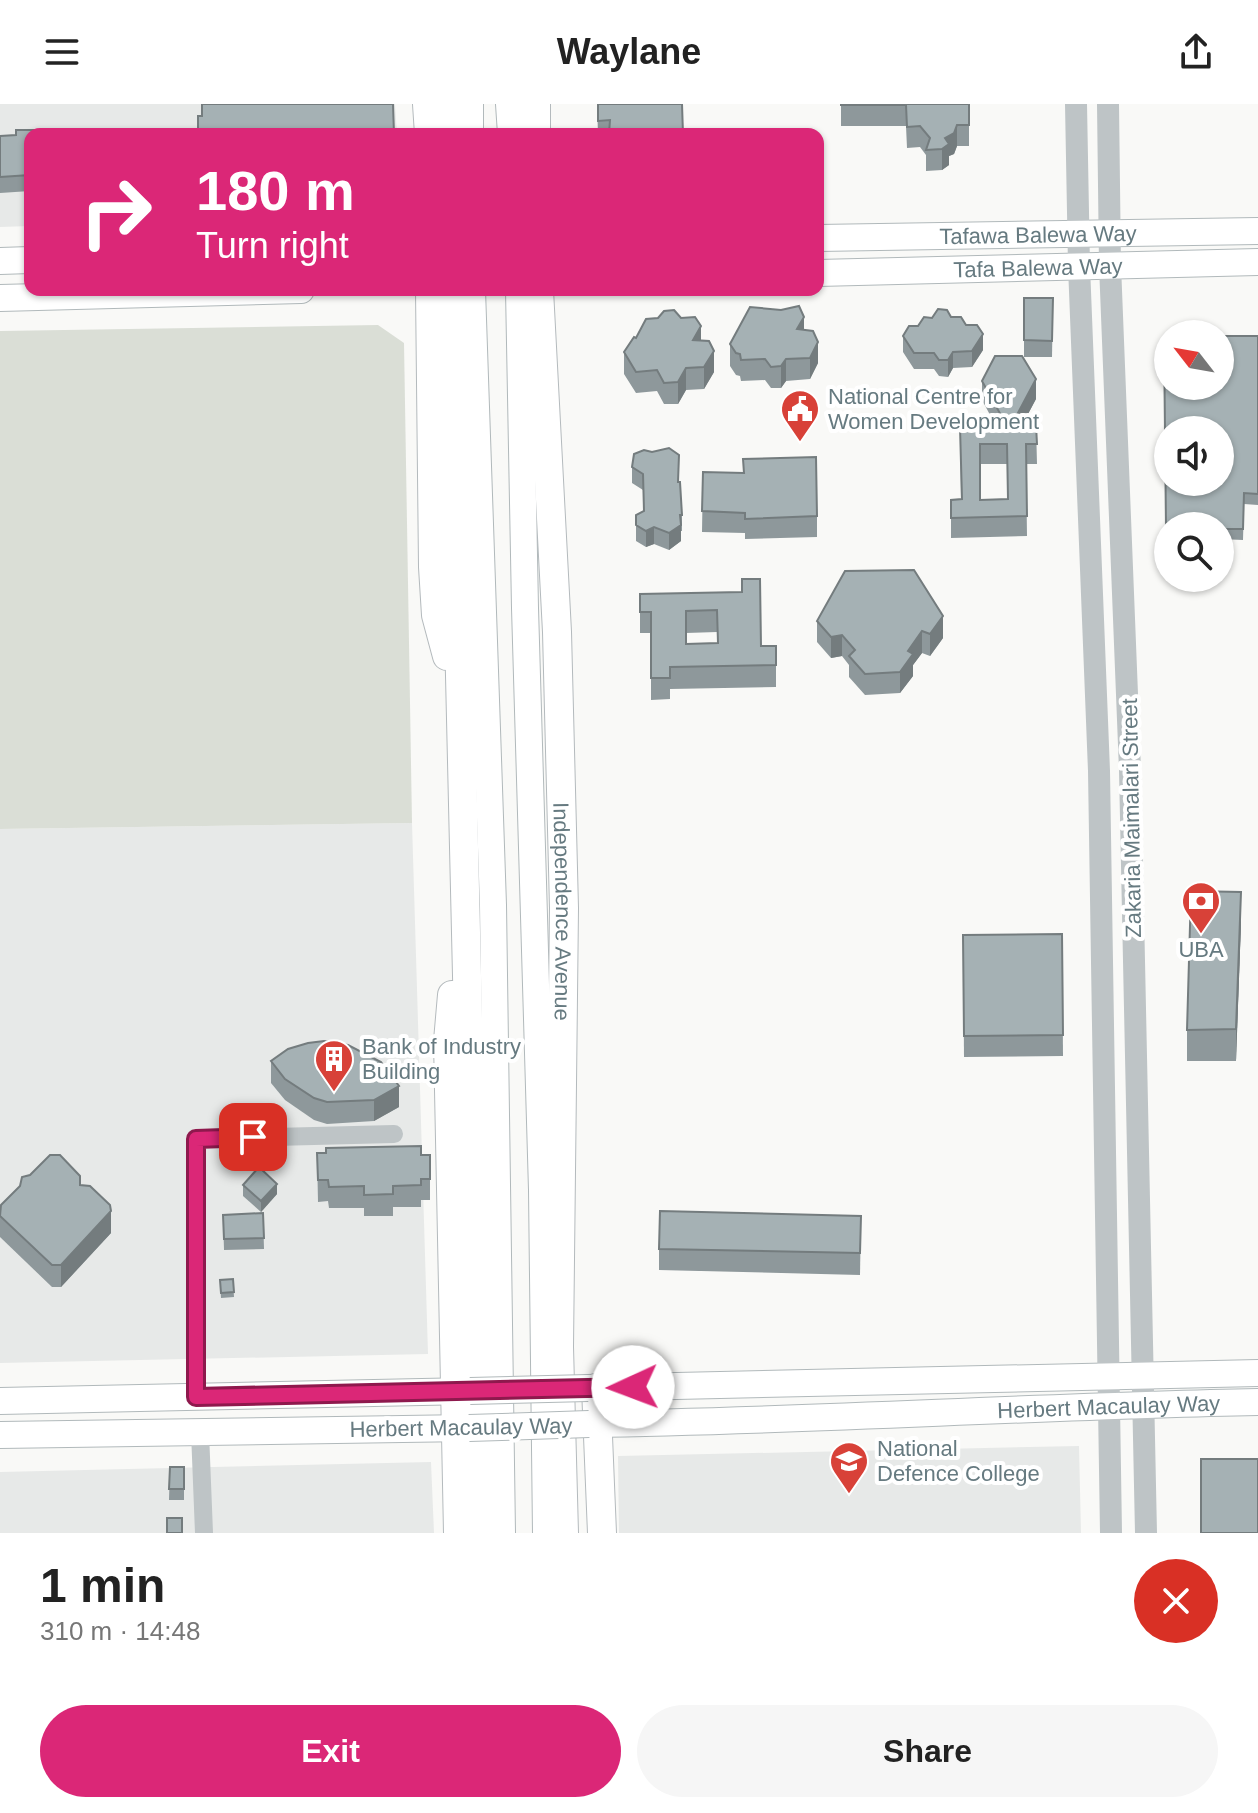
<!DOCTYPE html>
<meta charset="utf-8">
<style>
body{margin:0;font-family:Helvetica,sans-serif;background:#f6f6f6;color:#222;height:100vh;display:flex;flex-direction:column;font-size:30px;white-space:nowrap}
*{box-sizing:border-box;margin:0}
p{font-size:26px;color:#767676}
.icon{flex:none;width:44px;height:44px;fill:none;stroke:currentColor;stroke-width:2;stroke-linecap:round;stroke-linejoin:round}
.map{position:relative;height:1429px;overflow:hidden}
.panel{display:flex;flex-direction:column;background:#fff;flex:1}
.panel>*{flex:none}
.banner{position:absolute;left:24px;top:24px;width:800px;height:168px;border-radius:16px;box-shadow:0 2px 6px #0004;background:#db2777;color:#fff;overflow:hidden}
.needle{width:52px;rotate:301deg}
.controls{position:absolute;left:1154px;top:216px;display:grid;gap:16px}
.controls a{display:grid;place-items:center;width:80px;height:80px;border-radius:50%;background:#fff;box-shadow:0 2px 6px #0004;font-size:40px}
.pin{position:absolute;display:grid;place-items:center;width:68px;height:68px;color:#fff;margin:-34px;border-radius:16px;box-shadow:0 4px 12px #0006}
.me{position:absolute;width:88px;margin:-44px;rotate:268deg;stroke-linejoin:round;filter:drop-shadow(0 0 6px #0008)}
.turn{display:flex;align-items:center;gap:28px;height:168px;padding:0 40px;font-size:36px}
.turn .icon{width:104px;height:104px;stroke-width:2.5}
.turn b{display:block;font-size:56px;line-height:68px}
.round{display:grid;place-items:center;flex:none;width:84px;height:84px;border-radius:42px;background:#f6f6f6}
.head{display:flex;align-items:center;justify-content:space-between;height:136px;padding:0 40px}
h1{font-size:48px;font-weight:700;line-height:60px}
.cta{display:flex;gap:16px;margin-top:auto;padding:16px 40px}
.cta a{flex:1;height:92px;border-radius:48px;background:#db2777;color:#fff;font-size:32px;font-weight:700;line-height:92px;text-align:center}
.cta a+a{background:#f6f6f6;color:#222}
header{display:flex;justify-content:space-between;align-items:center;height:104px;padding:0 40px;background:#fff;font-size:36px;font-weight:700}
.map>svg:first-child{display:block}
.built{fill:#e7e9e8}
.green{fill:#daded6}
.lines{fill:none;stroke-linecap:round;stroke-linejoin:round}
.secondary-casing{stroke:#b1b9bb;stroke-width:28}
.primary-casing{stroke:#b4babd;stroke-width:30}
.minor{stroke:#bec4c6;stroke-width:18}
.tertiary{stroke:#bec4c6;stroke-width:22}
.secondary{stroke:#fff;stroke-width:26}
.primary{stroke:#fff;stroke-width:28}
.secondary-bridge-casing{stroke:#b1b9bb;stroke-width:28;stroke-linecap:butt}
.secondary-bridge{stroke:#fff;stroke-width:26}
.wall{fill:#8e989b;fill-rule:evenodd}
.shaded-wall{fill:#747c7e}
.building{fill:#a5b1b4;stroke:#747c7e;stroke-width:2;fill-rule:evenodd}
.route-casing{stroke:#8e194d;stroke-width:20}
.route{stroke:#db2777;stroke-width:14}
.labels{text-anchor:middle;stroke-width:8;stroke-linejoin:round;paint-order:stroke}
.street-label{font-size:22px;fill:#667a80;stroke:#fff}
.poi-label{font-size:22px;fill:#667a80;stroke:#fff;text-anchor:start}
</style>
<header><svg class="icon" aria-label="menu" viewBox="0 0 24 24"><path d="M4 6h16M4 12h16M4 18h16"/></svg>Waylane<svg class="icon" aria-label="share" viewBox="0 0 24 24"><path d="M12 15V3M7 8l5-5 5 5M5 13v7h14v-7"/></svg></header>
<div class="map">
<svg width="1258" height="1429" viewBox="0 0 1258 1429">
<rect width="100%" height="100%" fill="#f9f9f7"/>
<g class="built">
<path d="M0,0H395L397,30H30V122L0,123Z"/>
<path d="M412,719L428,1250L0,1259V725Z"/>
<path d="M1079,1342L1081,1429H619L618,1352Z"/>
<path d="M431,1358L434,1429H0V1368Z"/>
</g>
<path class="green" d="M378,221L404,239L412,719L0,725V227Z"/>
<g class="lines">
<defs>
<g id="secondary">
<path d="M470,0V30"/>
<path d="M509,0L511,30"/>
<path id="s1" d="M818,134L1258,127"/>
<path d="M0,157L30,156"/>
<path id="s2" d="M818,169L1258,158"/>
<path d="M472,186L493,801L502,1429"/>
<path d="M519,186L525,504L542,1086L546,1429"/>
<path d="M0,194L301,186"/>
<path d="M588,1284L1258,1269"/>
<path d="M0,1297L470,1287"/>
<path id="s3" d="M589,1320C812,1317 1035,1302 1258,1298"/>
<path d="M0,1331L469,1324"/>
</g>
<g id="primary">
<path d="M427,0L429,30"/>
<path d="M448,0L449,30"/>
<path d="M536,0V30"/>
<path d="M430,186L433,463L436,511L447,552"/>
<path d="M451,186L480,1429"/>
<path id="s4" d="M539,186L557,528L564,804L559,1243L564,1429"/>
<path d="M452,891L448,937L458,1429"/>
<path d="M596,1284L602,1429"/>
</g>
</defs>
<use href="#secondary" class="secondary-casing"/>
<use href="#primary" class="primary-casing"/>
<g class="minor">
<path d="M196,1293V1035L394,1030"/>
<path d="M200,1328L204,1429"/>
</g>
<g class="tertiary">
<path d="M1076,0L1079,162L1099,667L1111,1429"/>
<path d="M1108,0L1110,161L1130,666L1146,1429"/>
</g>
<use href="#secondary" class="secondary"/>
<use href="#primary" class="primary"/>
<defs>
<g id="secondary-bridge">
<path d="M470,1287L588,1284"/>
<path d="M469,1324L589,1320"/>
</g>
</defs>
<use href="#secondary-bridge" class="secondary-bridge-casing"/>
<use href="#secondary-bridge" class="secondary-bridge"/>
</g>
<g class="wall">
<path d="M597,0L683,30H598Z"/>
<path d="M841,0H969V42H957L954,50L949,52V61L942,66L926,67V51L920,43L907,44L906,22H841Z"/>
<path d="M30,30V87L0,89V32Z"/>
<path d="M1024,194H1053L1052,253H1024Z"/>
<path d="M781,206L804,226L818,259L810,275L786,277L781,284H771L765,276L741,277L740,272L736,271L730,262V240Z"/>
<path d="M951,213L983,246L972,263L953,264L948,273L939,272L934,265H914L903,248V232L932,214Z"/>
<path d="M1164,232H1258V401L1244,400L1243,436L1220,435V422H1168V435H1166Z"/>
<path d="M636,234L701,236L714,268L704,285L686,286L678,300H664L657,287L636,289L624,270V248Z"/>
<path d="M982,277L1036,295L1022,321H1036L1037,360H1026L1027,432L951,434V396L961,395L960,323L996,322L982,296ZM980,360H1007L1008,395L980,396Z"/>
<path d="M632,363L679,378L682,411V427H681V437L669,446L654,440L646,443L636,437V411L644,407L643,386L632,379Z"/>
<path d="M703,368L817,412V433L745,435V429L702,428Z"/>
<path d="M845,467L943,534L930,552L922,549L913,561V572L900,589L865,591L849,573V561L842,552L831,554L817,538V517Z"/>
<path d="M742,488L761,542H776V583L670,585V595L651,596V529H640V490ZM717,528V539L686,540V529Z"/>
<path d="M1241,819L1236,957H1187V926Z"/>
<path d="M1062,830L1063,952L964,953L963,831Z"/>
<path d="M271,957L399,1003L374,1017L327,1020L314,1016L285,996L271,979Z"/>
<path d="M317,1049L430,1051V1096H421V1103H393V1112H364V1104H329L328,1097L318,1098Z"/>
<path d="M80,1081L111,1129L61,1183H52L0,1133V1105Z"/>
<path d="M243,1081L277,1090L261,1108L243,1092Z"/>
<path d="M263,1109L264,1145L224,1146L223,1111Z"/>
<path d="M861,1112L860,1171L659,1166V1145Z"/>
<path d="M233,1175L234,1193L221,1194L220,1176Z"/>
<path d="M170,1363H184V1396H169Z"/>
</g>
<g class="shaded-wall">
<path d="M957,21V42L954,50L949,52V61L942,66V45L945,34Z"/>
<path d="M804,213V235L797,225Z"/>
<path d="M701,222V244L693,236Z"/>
<path d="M983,230V246L972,263V247Z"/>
<path d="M818,238V259L810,275V254Z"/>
<path d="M714,247V268L704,285V263Z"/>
<path d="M953,248V264L948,273V256Z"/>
<path d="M786,255V277L781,284V262Z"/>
<path d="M686,264V286L678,300V278Z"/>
<path d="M1036,275V295L1011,342V322Z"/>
<path d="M681,421V437L669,446V429Z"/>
<path d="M654,423V440L646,443V427Z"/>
<path d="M943,512V534L930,552V530Z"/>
<path d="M922,527V549L913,561V572L900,589V568L908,547Z"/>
<path d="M842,531V552L831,554V533Z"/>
<path d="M1241,788V819L1236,957V925Z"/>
<path d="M399,982V1003L374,1017V996Z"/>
<path d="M277,1080V1090L261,1108V1097Z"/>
<path d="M111,1107V1129L61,1183V1161Z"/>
</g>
<g class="building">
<path d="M202,0H393L394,30H198V12H202Z"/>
<path d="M598,0H682L683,30H609L610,16L598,17Z"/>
<path d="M841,0H969V21H957L954,29L945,34L949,40L942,45L926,46L930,34L920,22L907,23L906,1H841Z"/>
<path d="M16,26H37V30H30V71L0,73V32L16,31Z"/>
<path d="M1024,194H1053L1052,237L1024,236Z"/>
<path d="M799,202L804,213L797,225L813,227L818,238L810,254L786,255L781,262L771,263L765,255L741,256L740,250L736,249L730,240L750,203L781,206Z"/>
<path d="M938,205L947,206L951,213H961L966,221H977L983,230L972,247L953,248L948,256H939L934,249H914L903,232L909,222H918L924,213L932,214Z"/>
<path d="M674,206L681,214L695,213L701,222L693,236L709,237L714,247L704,263L686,264L678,278L664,279L657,266L636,268L624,248L634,233L636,234L646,215L658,214L664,207Z"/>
<path d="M1164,232H1168V282H1220V232H1258V390L1244,389L1243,425H1220V422H1168V424H1166ZM1168,326H1220V378H1168Z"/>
<path d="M995,252H1022L1036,275L1011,322L1036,321L1037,340H1026L1027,412L951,414V396L962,395L960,323L1007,322L982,277ZM980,340H1007L1008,395L980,396Z"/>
<path d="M669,344L679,351L678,378H680L682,411H680L681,421L669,429L654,423L646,427L636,421V411L644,407L643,370L632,363L634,350L644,346L652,348Z"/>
<path d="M816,353L817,412L745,415V409L702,407L703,368L744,369L743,355Z"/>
<path d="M914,466L943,512L930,530L922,527L908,547L913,550L900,568L865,570L849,552L855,546L842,531L831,533L817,517L845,467Z"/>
<path d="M742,475H760L761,542H776V561L670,563V574H651V508H640V490L742,488ZM717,506L718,539L686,540V507Z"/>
<path d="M1191,787L1241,788L1236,925L1187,926Z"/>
<path d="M1062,830L1063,931L964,932L963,831Z"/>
<path d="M324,937L348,941L381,958L399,982L374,996L327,998L314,994L285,975L271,957L288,945L308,939Z"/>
<path d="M421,1042V1051H430V1075H421V1081L393,1082V1090L364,1091V1082L329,1083L328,1076H318L317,1049H326V1044Z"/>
<path d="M50,1051H60L80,1072V1081L90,1082L110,1101L111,1107L61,1161H52L0,1112L1,1101L20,1082L22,1073L30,1071Z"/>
<path d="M259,1063L277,1080L261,1097L243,1081Z"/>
<path d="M660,1107L861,1112L860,1149L659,1145Z"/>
<path d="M263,1109L264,1134L224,1135L223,1111Z"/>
<path d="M233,1175L234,1188L221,1189L220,1176Z"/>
<rect x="1201" y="1355" width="57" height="74"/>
<path d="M170,1363H184V1385H169Z"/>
<rect x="167" y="1414" width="15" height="15"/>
</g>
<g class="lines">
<defs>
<path id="route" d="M253,1033L196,1035V1293L633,1283"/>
</defs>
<use href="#route" class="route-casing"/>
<use href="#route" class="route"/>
</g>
<defs>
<symbol id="civic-pin" viewBox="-11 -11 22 30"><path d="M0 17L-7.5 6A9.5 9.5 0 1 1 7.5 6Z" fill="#d84138" stroke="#fff"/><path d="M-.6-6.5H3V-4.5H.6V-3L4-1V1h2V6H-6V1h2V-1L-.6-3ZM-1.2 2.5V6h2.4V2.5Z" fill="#fff"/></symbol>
<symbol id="bank-pin" viewBox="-11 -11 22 30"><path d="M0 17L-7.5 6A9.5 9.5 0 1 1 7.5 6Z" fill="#d84138" stroke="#fff"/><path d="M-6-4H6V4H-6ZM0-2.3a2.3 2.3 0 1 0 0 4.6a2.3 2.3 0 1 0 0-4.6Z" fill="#fff"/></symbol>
<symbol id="building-pin" viewBox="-11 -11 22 30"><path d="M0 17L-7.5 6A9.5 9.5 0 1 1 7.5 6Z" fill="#d84138" stroke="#fff"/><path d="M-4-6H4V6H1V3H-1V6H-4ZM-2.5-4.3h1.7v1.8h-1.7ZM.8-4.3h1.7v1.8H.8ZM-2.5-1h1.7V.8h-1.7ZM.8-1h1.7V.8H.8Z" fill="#fff"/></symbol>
<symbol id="university-pin" viewBox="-11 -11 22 30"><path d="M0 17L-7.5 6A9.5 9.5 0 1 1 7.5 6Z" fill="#d84138" stroke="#fff"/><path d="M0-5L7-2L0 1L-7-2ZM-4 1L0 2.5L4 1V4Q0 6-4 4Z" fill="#fff"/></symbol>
</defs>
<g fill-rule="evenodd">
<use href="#civic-pin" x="778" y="283" width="44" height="60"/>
<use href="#bank-pin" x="1179" y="775" width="44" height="60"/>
<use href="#building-pin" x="312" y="933" width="44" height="60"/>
<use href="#university-pin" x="827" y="1335" width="44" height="60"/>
</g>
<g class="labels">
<g class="street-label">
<text dy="8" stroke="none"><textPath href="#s1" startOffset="220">Tafawa Balewa Way</textPath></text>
<text dy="8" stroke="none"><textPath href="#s2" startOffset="220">Tafa Balewa Way</textPath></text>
<text transform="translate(1131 714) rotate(-91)" y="8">Zakaria Maimalari Street</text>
<text dy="8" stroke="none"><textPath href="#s4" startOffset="622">Independence Avenue</textPath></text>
<text dy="8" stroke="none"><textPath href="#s3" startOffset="520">Herbert Macaulay Way</textPath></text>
<text transform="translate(461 1323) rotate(-1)" y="8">Herbert Macaulay Way</text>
</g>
<g class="poi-label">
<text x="828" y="300">National Centre for<tspan x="828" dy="25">Women Development</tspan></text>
<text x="1201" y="853" text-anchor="middle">UBA</text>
<text x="362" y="950">Bank of Industry<tspan x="362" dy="25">Building</tspan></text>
<text x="877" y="1352">National<tspan x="877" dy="25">Defence College</tspan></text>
</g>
</g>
</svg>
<div class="controls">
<a><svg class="needle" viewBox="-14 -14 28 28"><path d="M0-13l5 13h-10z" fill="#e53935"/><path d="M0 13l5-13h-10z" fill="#767676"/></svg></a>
<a><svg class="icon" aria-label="sound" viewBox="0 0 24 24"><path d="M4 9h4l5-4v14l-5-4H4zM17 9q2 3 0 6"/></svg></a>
<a><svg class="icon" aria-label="search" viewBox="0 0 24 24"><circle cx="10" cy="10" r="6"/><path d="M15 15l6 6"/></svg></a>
</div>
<div class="pin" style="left:253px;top:1033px;background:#d93025"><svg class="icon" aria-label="arrive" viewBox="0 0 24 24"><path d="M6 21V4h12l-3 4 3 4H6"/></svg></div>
<svg class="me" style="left:633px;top:1283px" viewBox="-20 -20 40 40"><circle r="19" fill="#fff"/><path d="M0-13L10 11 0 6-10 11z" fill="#db2777"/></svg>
<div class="banner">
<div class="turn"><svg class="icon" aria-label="right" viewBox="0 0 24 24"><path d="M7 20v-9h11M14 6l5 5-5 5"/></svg><div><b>180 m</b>Turn right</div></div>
</div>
</div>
<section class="panel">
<div class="head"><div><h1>1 min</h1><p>310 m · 14:48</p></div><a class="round" style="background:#d93025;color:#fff"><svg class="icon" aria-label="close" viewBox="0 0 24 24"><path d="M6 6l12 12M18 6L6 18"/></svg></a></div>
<div class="cta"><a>Exit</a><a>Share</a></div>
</section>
